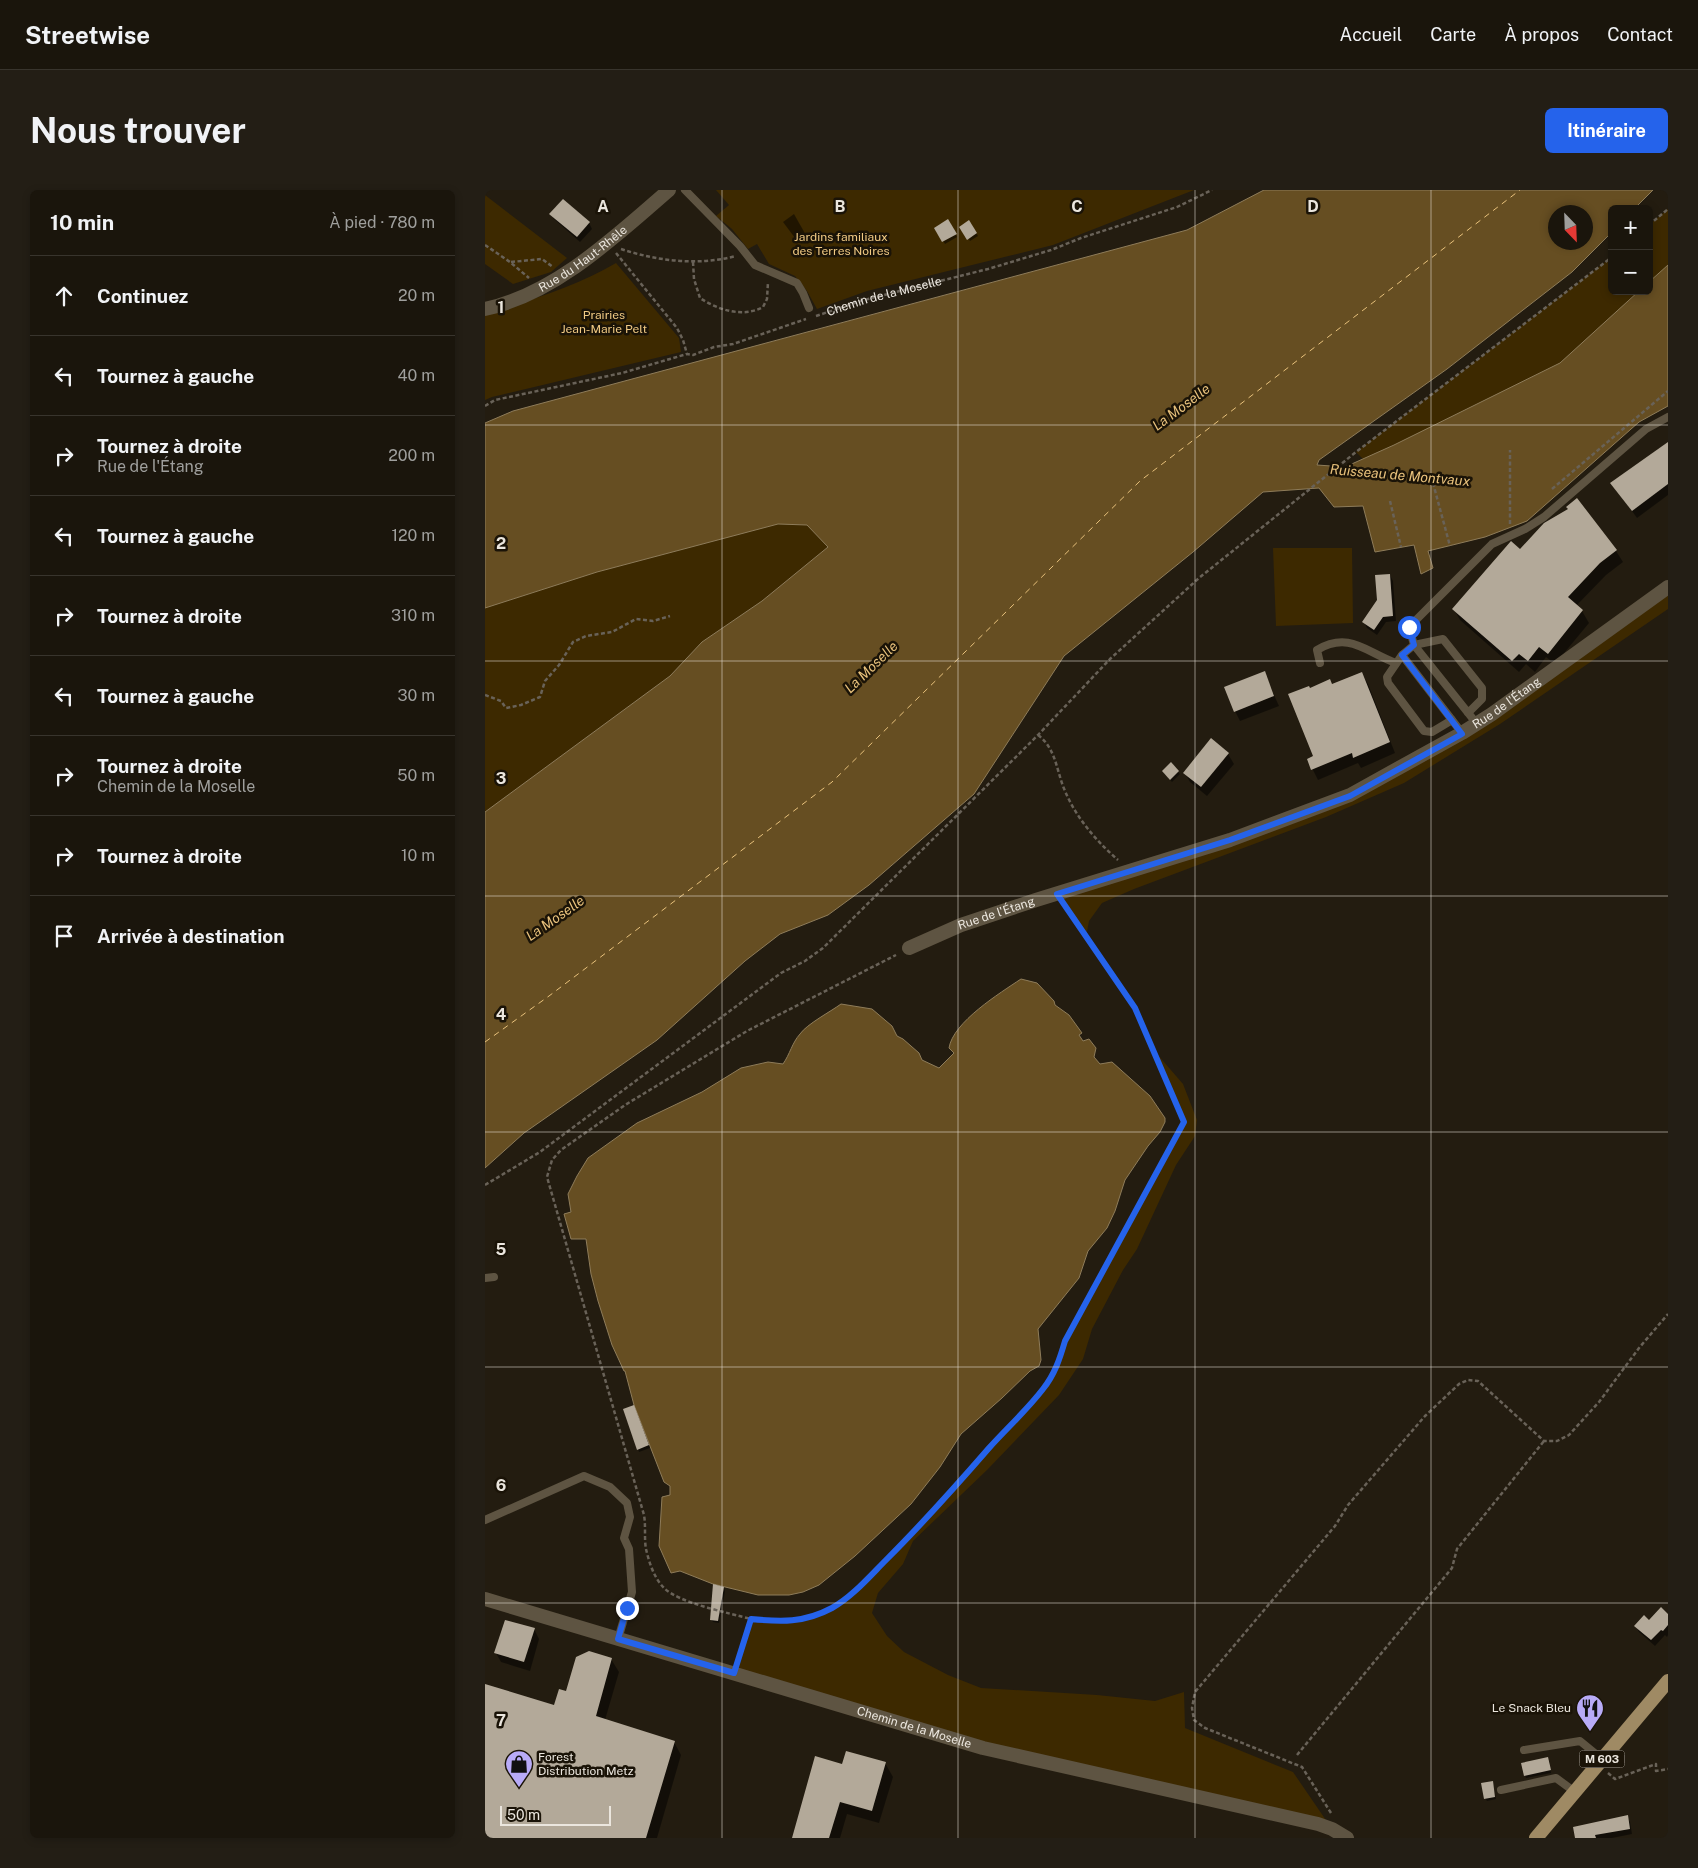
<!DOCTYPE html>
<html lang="fr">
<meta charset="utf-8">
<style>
body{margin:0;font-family:"Public Sans",sans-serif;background:#231e15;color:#f1f3f6}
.controls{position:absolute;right:15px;top:15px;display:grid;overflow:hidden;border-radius:8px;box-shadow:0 2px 8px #0003}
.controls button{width:45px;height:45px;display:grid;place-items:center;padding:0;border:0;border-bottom:1px solid #38342d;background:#1a150c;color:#f1f3f6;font:25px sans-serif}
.compass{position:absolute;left:1063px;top:15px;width:45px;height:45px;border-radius:50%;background:#1a150c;box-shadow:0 2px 8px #0003;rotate:157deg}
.scale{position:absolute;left:15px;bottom:12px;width:111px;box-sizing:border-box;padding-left:5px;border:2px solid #ebe6de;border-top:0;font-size:14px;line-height:18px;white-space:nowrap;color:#ebe6de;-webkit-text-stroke:4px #1a1307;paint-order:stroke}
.stop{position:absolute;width:15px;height:15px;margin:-11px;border:4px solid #2563eb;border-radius:50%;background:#fff}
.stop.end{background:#2563eb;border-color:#fff;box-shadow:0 1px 5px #0008}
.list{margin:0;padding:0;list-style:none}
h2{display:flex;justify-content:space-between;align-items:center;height:65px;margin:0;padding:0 20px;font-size:21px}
h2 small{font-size:16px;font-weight:400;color:#9f9f9d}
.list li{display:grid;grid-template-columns:32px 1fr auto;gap:15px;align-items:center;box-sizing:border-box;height:80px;padding:0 20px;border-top:1px solid #38342d}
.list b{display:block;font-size:19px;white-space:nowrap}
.list p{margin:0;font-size:16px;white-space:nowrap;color:#9f9f9d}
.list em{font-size:16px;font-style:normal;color:#9f9f9d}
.icon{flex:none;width:28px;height:28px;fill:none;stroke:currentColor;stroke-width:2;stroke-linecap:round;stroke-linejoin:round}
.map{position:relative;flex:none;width:1183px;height:1648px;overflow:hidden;border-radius:8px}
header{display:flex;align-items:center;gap:30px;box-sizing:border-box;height:70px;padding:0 25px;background:#1a150c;border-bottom:1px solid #38342d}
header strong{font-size:24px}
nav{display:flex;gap:28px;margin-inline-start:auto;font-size:18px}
.intro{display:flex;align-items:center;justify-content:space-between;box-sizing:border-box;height:120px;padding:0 30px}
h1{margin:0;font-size:35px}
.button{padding:12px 22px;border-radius:8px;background:#2563eb;color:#fff;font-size:18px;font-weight:700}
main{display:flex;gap:30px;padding:0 30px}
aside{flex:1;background:#1a150c;border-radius:8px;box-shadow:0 2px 8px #0003}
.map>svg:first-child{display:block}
.green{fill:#3d2900}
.water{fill:#664e22;stroke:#8e7c5a;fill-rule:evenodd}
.shadow{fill:#0007}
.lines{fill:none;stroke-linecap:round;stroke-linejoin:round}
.ferry{stroke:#e9c27c;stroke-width:1;stroke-dasharray:6 5;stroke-linecap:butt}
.building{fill:#b3a999}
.path{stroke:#696258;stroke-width:2.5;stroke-dasharray:4 2.5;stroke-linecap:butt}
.service{stroke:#5e5442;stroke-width:8}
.minor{stroke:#5e5442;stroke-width:14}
.primary{stroke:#9f8a64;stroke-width:14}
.route{stroke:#2563eb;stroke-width:6}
.grid{fill:none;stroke:#ebe6de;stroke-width:1;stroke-opacity:0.55}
.labels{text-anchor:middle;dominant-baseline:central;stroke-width:5;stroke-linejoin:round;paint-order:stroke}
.shield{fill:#1a1307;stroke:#aca79e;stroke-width:1}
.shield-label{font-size:11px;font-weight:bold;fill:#ebe6de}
.park-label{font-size:12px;fill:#f1ca84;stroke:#1a1307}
.street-label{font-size:12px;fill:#ebe6de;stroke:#1a1307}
.poi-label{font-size:12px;fill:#ebe6de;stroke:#1a1307;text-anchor:end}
.water-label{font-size:14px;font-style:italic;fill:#e9c27c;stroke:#1a1307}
.grid-label{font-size:16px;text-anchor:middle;font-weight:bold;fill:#ebe6de;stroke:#1a1307;stroke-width:5;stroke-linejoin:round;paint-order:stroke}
</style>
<header>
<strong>Streetwise</strong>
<nav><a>Accueil</a><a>Carte</a><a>À propos</a><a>Contact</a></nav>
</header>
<div class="intro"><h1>Nous trouver</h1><a class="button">Itinéraire</a></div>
<main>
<aside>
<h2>10 min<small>À pied · 780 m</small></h2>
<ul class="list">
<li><svg class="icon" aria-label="ahead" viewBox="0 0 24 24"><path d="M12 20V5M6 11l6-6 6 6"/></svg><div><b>Continuez</b></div><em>20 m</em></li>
<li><svg class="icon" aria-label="left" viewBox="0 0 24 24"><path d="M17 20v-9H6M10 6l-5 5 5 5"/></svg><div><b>Tournez à gauche</b></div><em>40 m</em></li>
<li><svg class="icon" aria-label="right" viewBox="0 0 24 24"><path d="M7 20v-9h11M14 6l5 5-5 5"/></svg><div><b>Tournez à droite</b><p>Rue de l'Étang</p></div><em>200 m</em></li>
<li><svg class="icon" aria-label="left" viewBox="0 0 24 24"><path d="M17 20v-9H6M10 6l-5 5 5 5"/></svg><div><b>Tournez à gauche</b></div><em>120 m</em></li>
<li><svg class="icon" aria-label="right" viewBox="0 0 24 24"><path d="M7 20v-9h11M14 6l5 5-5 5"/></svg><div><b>Tournez à droite</b></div><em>310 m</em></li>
<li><svg class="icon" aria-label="left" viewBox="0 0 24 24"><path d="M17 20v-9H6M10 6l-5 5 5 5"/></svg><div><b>Tournez à gauche</b></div><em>30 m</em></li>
<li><svg class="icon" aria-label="right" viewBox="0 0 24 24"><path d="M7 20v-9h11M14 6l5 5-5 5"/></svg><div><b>Tournez à droite</b><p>Chemin de la Moselle</p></div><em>50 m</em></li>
<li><svg class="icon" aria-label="right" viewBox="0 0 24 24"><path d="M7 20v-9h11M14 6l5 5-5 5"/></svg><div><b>Tournez à droite</b></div><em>10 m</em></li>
<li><svg class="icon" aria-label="arrive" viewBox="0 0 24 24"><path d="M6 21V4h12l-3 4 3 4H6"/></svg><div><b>Arrivée à destination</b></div></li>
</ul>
</aside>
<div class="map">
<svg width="1183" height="1648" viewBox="0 0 1183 1648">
<rect width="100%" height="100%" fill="#231c10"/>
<g class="green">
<path d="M231,0H709L568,55L382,101L332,119L322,101L310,86L284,74L272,54L263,59L247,39L231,26L244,15Z"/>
<path d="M0,5L82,68L66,82L28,94L0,74Z"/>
<path d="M1183,19V113L1126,176L881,272L871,262L1127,67V101H1164V35Z"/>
<path d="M131,73L194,148L196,162L7,207L0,210V125C44,110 91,97 131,73Z"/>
<path d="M293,334L322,335L343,357L277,411L217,452L185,486L0,622V418L112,382Z"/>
<path d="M788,358H867L868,433L791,436Z"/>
<path d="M1183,397V419L1015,534L919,593L841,627L649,699L617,713L604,731L601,747L572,704L865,605L977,543Z"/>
<path d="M666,857L698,894L712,930L710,946L691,975L652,1059L638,1080L607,1139L598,1169L574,1205L502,1280L428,1351L418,1374L393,1403L387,1423L402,1446L419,1462L463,1485L496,1498L612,1505L670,1511L699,1502L700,1538L808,1582L847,1639L498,1558L249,1483L266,1429C296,1432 319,1433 347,1418C367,1407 385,1386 401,1370C437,1334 471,1296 504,1258C522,1238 542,1220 558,1199C570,1184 575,1168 580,1151L699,933Z"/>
</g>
<g class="water">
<path d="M779,0H1168L1149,19H1127V42L1087,82L962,179L834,270L832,275L860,277L909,255L1075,173L1154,101H1164V92L1183,75V216L1154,232L1042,331L1000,347L943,361L948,378L936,384L929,355L890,362L878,316L849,317L834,298L778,302L708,362L579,466L489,604L384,695L343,725L295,744L260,771L172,850L39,943L0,978V622L185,486L217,452L277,411L343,357L322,335L293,334L112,382L0,418V233L28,221L702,40ZM1100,22V52H1070V22Z"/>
<path d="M536,789L552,793L569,811L570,815L584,825L597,843L594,845L598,851L604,849L611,858L609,867L615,874L627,872L665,906L680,928V932L675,942L663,956L640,990L630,1021L622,1038L603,1061L594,1088L553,1139L556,1170L554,1176L545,1181L517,1208L476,1244L455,1277L426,1314L370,1366L334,1395L318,1402L304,1405H273L228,1394L195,1381L186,1383L174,1356L177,1307L185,1305V1296L179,1292L149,1215L140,1181H139L127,1155L113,1111L106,1084L101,1049H86L79,1024L86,1022L83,1004L92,986L103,968L152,933L217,902L256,878L283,872L298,874C305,864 307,853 315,844C322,834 345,822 356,814L387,819L407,836L412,846L418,849L434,863L437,870L454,878L469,863L464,858C468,832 515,803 536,789Z"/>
</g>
<g class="shadow">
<path d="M66,24L104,33L107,39L95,52L69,29Z"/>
<path d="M309,24L322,47L313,52L298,32Z"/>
<path d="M463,31L472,47L460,54L450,38Z"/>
<path d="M484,32L493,46L485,51L476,37Z"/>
<path d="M1183,254V305L1152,328L1127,293Z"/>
<path d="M1092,310L1131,361L1138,372L1121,385L1091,416L1097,421L1104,433L1070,474L1061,467L1050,482L1041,474L1034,482L975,430L969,419L1084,320Z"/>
<path d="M905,385L908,391L911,431L901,432L892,445L882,438L879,432L893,411Z"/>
<path d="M779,483L794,516L755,531L750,521Z"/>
<path d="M877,484L883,494L910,563L876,578L873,573L833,590L823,570L829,567L825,499L847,495Z"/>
<path d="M727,550L743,564L749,574L722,606L705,592L700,583Z"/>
<path d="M678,582H693L695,584L687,592Z"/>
<path d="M150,1219L165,1258L154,1262L153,1259Z"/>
<path d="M239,1398L240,1401L234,1433L228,1432L226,1429Z"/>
<path d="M1176,1419L1183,1426V1445L1182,1447L1180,1445L1170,1456L1154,1442L1151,1436L1165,1432Z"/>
<path d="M49,1439L54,1449L45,1481L16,1472L11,1463Z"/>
<path d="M126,1469L134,1482L120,1530L189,1552L196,1565L172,1648H0V1495L70,1516L82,1502Z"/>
<path d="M1064,1571L1066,1583L1041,1588L1040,1585Z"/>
<path d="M400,1573L408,1587L394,1633L362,1624L355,1648H308L358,1576Z"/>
<path d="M1008,1595L1011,1609L1002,1611L1000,1608Z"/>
<path d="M1142,1627L1145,1632L1147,1644L1127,1648H1091Z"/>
</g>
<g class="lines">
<path class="ferry" d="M0,852L64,806L347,592L655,291L1035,0"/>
</g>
<g class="building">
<path d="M78,9L105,32L92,47L64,24Z"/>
<path d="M463,29L472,44L457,52L449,38Z"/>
<path d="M484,30L492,43L482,50L474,37Z"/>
<path d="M1183,252V294L1147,321L1125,293Z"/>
<path d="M1092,308L1132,360L1115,373L1083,407L1098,420L1063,464L1054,457L1043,471L1034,464L1027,471L967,419L1026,351L1035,359L1059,333L1083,319L1081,317Z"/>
<path d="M905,384L908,426L898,427L889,440L877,432L892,410L890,385Z"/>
<path d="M780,481L789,506L749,522L739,497Z"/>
<path d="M877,482L905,552L868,568L867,563L826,580L822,569L828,566L803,504L824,496L825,498L845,489L847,494Z"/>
<path d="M726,548L744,563L716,597L698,583Z"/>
<path d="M686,572L694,581L685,590L677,581Z"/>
<path d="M149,1215L164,1255L152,1260L138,1219Z"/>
<path d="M228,1394L239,1397L233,1431L225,1430Z"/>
<path d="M1176,1417L1183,1424V1435L1178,1441L1176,1440L1166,1450L1149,1436L1159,1425L1164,1430Z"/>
<path d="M20,1430L50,1438L39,1472L9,1463Z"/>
<path d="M104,1461L127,1468L111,1526L190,1551L161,1648H0V1494L69,1515L74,1499L81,1501L91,1467Z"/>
<path d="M361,1561L401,1572L387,1621L355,1612L344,1648H307L330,1566L357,1574Z"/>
<path d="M1063,1567L1066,1580L1039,1586L1036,1573Z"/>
<path d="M1008,1591L1010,1607L999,1609L996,1593Z"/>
<path d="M1143,1625L1145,1639L1110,1645L1111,1648H1090L1088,1637Z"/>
</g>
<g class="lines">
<g class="path">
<path d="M1164,35L1183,19"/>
<path d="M0,55L25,72L44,88"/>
<path d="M136,59C172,71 213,76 251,66"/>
<path d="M131,63L192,138L198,150L202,164L208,165L229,157L248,154L321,129"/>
<path d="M26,72L57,69L68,77"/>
<path d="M208,72L209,89L215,108C233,120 258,128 278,117L282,109L283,92"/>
<path id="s1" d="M331,126L379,110L503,79L566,60L596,48L692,17L727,0"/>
<path d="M0,216L10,210L137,183L202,164"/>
<path d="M948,293L965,356"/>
<path d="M1067,299L1183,201"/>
<path d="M905,311L916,357"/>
<path d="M1025,334V260"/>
<path d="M0,505L16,511L21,518L36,515L55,507L60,491L74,475L88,452L101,446L127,442L151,429L168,431L185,426"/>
<path d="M553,545C570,558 571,577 578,596C589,625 609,649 633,670"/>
<path d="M0,995L55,962L296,783L320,771L338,758L553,545L625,469L714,388L871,262L1127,67"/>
<path d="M266,1429C296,1432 319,1433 347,1418C367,1407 385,1386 401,1370C437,1334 471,1296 504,1258C522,1238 542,1220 558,1199C570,1184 575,1168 580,1151L699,933L649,818L580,716"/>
<path d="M253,1470L266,1429C244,1423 194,1413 179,1398C169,1388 164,1372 161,1359C159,1348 161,1336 159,1325L62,987L67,970L76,960L140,915L262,841L411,765"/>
<path d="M812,1565L967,1378L972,1359L1059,1251"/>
<path d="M1123,1583L1130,1589L1171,1574V1581L1183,1579"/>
<path d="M846,1623L817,1577L720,1538L709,1530L707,1518L710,1502L850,1336L863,1315L940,1226L974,1194L983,1190L993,1191L1059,1251H1072L1084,1245L1114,1212L1154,1158L1183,1124"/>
</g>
<g class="service">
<path d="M200,0L255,56L270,75L312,93L318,103L324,118"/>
<path d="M917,465L902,487L903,493L939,541L947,542L967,530"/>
<path d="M835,473L832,460C864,441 881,462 911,473"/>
<path d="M983,523L997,509V498L958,449L929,455L992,534"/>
<path d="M977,543L917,465L929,455L924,437L1007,354L1040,339L1059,327L1161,239L1183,227"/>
<path d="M0,1088L9,1087"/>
<path d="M0,1330L99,1286L125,1297L142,1313L145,1327L139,1348L144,1359L147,1402L133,1449"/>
<path d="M1039,1560L1095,1551L1117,1569"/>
<path d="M1016,1600L1071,1588L1090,1602"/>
</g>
<g class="minor">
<path id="s2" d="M0,119C70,104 131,46 184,0"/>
<path id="s3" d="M424,758L476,735L551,710L745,650L865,605L977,543L1007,524L1183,397"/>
<path id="s4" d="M0,1409L498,1558L833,1634L847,1639L862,1648"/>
</g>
<path class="primary" d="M1051,1648L1183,1491"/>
</g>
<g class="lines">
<path class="route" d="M142,1418L133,1449L249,1483L266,1429C296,1432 319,1433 347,1418C367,1407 385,1386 401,1370C437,1334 471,1296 504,1258C522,1238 542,1220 558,1199C570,1184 575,1168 580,1151L699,932L650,818L572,704L745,650L865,606L977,544L917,465L929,455L924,437"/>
</g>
<path class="grid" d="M237,0V1648M473,0V1648M710,0V1648M946,0V1648M0,235H1183M0,471H1183M0,706H1183M0,942H1183M0,1177H1183M0,1413H1183"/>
<defs>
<g id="restaurant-pin" transform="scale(1.4375)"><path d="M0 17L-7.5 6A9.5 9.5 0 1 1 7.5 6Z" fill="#b8abf7" stroke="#1a1307"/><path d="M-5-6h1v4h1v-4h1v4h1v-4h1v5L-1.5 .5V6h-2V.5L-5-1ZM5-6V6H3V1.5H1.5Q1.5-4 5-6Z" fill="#111"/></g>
<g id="shop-pin" transform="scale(1.4375)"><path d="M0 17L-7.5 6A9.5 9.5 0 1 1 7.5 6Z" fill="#b8abf7" stroke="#1a1307"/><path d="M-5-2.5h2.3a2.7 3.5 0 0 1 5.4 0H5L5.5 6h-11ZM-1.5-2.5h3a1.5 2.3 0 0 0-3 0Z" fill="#111"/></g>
</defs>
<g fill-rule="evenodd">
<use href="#restaurant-pin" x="1105" y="1518"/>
<use href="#shop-pin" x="34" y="1574"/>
</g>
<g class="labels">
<rect class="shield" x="1094.5" y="1560.5" width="45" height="17" rx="4"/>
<g class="shield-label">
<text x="1117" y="1569">M 603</text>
</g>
<g class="park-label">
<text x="356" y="47">Jardins familiaux<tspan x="356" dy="14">des Terres Noires</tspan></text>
<text x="119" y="125">Prairies<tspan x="119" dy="14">Jean-Marie Pelt</tspan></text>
</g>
<g class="street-label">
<text stroke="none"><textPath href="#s2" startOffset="111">Rue du Haut-Rhêle</textPath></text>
<text stroke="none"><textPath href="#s1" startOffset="71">Chemin de la Moselle</textPath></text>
<text stroke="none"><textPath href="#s3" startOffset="649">Rue de l'Étang</textPath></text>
<text stroke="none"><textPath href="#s3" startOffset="94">Rue de l'Étang</textPath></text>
<text stroke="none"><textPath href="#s4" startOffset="448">Chemin de la Moselle</textPath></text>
</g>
<g class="poi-label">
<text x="1086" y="1518">Le Snack Bleu</text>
<text x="53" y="1567" text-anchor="start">Forest<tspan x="53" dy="14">Distribution Metz</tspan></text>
</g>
<g class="water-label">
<text transform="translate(696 217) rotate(-37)">La Moselle</text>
<text transform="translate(915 285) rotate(5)">Ruisseau de Montvaux</text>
<text transform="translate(386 477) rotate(-44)">La Moselle</text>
<text transform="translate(70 728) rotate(-35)">La Moselle</text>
</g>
</g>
<g class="grid-label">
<text x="118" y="22">A</text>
<text x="355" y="22">B</text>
<text x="592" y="22">C</text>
<text x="828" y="22">D</text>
<text x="16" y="123">1</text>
<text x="16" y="359">2</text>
<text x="16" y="594">3</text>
<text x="16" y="830">4</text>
<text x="16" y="1065">5</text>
<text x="16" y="1301">6</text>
<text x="16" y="1536">7</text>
</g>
</svg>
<div class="controls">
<button>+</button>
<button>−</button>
</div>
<svg class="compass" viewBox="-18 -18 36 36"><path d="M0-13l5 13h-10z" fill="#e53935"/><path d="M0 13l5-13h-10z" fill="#9f9f9d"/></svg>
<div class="scale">50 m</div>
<div class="stop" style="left:924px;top:437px"></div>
<div class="stop end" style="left:142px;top:1418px"></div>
</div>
</main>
